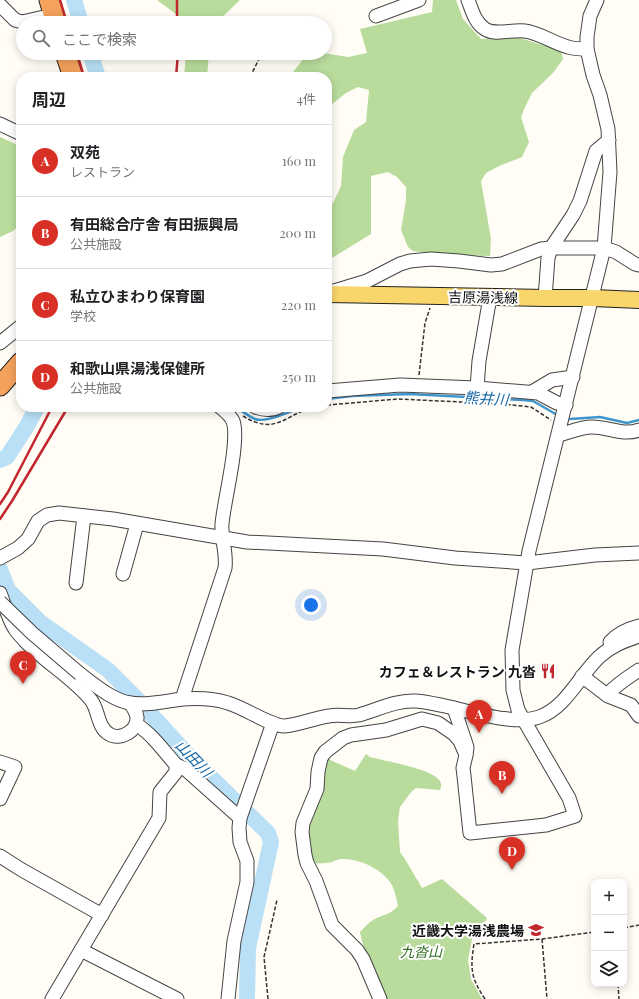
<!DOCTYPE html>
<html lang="ja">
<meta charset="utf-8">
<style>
body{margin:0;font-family:"Playfair Display","Noto Sans JP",serif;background:#f2f2f2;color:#202124}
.controls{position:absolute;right:12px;bottom:12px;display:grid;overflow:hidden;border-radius:8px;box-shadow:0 2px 10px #0003}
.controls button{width:36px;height:36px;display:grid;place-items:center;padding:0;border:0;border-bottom:1px solid #e0e0e0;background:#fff;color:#202124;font:20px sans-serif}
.you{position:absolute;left:311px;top:605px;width:14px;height:14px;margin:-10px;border:3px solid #fff;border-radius:50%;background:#1a73e8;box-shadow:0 0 0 6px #1a73e833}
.badge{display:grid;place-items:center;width:26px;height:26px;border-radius:50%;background:#d93025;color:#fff;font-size:13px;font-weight:700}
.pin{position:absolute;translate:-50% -33px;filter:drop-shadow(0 1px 2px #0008)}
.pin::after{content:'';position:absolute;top:21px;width:14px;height:12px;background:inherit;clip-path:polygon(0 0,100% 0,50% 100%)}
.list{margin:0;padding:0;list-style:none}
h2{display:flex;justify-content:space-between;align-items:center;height:52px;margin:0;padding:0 16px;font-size:17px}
h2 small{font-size:13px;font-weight:400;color:#757577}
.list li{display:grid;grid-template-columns:26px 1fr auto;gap:12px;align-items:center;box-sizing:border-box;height:72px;padding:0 16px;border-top:1px solid #e0e0e0}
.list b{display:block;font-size:15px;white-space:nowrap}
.list p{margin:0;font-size:13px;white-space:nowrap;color:#757577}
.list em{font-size:13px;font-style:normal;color:#757577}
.icon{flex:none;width:22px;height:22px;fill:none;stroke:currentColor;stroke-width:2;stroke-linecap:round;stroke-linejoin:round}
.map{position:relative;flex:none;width:639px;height:999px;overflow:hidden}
.search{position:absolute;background:#fff;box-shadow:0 2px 10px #0003;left:16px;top:16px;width:316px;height:44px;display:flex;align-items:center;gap:10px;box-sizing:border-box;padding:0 14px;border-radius:22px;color:#757577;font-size:15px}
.panel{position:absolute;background:#fff;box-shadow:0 2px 10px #0003;left:16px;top:72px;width:316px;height:340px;border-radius:16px}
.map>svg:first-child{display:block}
.forest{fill:#b9dc9c}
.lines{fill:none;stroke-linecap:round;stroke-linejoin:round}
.stream{stroke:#3f96cf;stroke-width:2.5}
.river{stroke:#b9e0f7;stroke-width:16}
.minor-casing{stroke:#444;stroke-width:15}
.major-casing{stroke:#222;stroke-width:18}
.highway-casing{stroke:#222;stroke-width:21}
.path{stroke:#333;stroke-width:1.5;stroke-dasharray:4 2;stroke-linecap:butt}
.minor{stroke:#fff;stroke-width:13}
.major{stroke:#f9d66b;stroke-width:16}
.highway{stroke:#f5a25d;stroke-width:19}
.rail{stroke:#c4262e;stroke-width:2.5}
.minor-bridge-casing{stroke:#444;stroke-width:15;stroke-linecap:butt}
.minor-bridge{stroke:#fff;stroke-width:13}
.labels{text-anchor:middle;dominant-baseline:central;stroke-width:4;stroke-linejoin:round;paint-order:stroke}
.street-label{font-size:14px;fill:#111;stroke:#fff}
.poi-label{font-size:14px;font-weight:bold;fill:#111;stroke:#fff;text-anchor:end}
.park-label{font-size:14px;font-style:italic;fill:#2f6b1f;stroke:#fff}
.water-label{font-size:15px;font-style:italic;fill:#1768a6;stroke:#fff}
</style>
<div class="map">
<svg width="639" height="999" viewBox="0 0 639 999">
<rect width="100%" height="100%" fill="#fffdf5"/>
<g class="forest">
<path d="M157,0H240L216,23H188Z"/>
<path d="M433,0H456L463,19L481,39L520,38L561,51L563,59L553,73L532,93L525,107L521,117L529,142L522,157L499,166L486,173L481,181L491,239L490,256L439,255L413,251L408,247L401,230L406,200V187L397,177L388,172L371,176V234L332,258H327V216L341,186L343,157L354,130L366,122L369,90L358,87L346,93L327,108V77H289L308,53H323L348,57L367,53L360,29L432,12Z"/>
<path d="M186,53H209L207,77H184Z"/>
<path d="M0,137L20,146L21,224L13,231L0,237Z"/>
<path d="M366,754L370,757C385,761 433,769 440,781C442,785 441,787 440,790L416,788L412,791L400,807L398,821L400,852L405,859L422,888L442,879L487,918L482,928L475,931L473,934L468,960L471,979L482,999H384C377,976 364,955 360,932C364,928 368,923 373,920C383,914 389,916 398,906C396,898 395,889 390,882C380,868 358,858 341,859C338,859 335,861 332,862C325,864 318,863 311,863L306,834L323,763L328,759L355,771Z"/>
</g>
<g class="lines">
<g class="stream">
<path d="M327,399L352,396L409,394L523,400L533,401L559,416"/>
<path d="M236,407C242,411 248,416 255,419C265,423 291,412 300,407"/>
<path d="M565,418L570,419L600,417L627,423L639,420"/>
</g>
<g class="river">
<path d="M74,0L81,23"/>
<path d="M90,53L98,77"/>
<path d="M0,460L7,457L27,426L37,407"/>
<path d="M0,569L8,590L40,622L108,670L138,700L188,755L268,833L271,842L248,948L247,999"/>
</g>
<g class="minor-casing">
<g id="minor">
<path d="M468,0C472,10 475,23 485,29C495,36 513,29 525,31C540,33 553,43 568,47C574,49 581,49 587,49"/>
<path d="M0,5L15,20L22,22L53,15"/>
<path d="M376,16L419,0"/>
<path d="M0,124L21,134"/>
<path d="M334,291L367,281L400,264L410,261L431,259L459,261L491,265L502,264L541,249L551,248H604L616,252L635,264L639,265"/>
<path d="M545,298L548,258L551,248L573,215L580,201L596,151L609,140"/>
<path d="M0,343L21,326"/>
<path d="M477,388L479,361L490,297"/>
<path d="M327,391L400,385L477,388L538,393L557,403L566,405"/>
<path d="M532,392L552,380L573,377"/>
<path d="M255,407C263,410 271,411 279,407"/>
<path d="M559,435C570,432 581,427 592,427C609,427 623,436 639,430"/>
<path d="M0,558L18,548L28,539L38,521L47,515L59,513L113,519L247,542L383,549L455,558L527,563L595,555L639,553"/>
<path d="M123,574L137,524"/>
<path d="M76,583L84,516"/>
<path d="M0,593C4,603 9,621 15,629C17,633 22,637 25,641C45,662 73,678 91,700C99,710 97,727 109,734C120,741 138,731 137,717C136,712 133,707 130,703"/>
<path d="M610,642C618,633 627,629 639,626"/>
<path d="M80,674C95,685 112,700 130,703C147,706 166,701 182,699C197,698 213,698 228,703C243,707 271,726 284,726C299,725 314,718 329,716C339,714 349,717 359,715C377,710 396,700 415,701C450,703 508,728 539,717C566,708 579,676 599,657C611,646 624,641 639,636"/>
<path d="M582,676L608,696L631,705L639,716"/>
<path d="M607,695C617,684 627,678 639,670"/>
<path d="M182,699L225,568C227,552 221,540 222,524C224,500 240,441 233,421C230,415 225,411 220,407"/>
<path d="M466,755L463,768L464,776L470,833L546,825L575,816L569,798L518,710L513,690L512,650L529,551L604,248L610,172L608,129L600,95L593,75L587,49V37L590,16L597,0"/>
<path d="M0,762L15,767L0,799"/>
<path d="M176,765L184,768L240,818"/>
<path d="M0,856L22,870L102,915"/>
<path d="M81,950L177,999"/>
<path d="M52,999L159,818L160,792L176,772V765C164,751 152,734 136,724"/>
<path d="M228,999L234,941L247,882V861L240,842L239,828L240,818L273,723"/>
<path d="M380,999L363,959L357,950L332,925L316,881L307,863L305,855L302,832L303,823L317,789L318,772L321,758L325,752L343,738L351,735L386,730L422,719L438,723L454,734L460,741L466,755L467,747L454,708"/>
</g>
</g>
<g class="major-casing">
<path id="major" d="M327,294L545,298H593L639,300"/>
</g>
<g class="highway-casing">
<g id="highway">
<path d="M49,0L56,23"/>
<path d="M65,53L73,77"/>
<path d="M0,386L21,362"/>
</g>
</g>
<g class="path">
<path d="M250,77L262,53"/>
<path d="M419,375L425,323L430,308"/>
<path d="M327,405L398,399L503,404L531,407L551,420"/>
<path d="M243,416C276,436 284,415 314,407"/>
<path d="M624,928L639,925"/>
<path d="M542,939L547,999"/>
<path d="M618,984L619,999"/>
<path d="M268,999L264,957L277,900"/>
<path d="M485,999C471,978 470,969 474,944L542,939L594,932"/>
</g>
<use href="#minor" class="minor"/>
<use href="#major" class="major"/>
<use href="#highway" class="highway"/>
<g class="rail">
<path d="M60,0L67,23"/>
<path d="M177,0V23"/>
<path d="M77,53L84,77"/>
<path d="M176,77L178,53"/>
<path d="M0,504L8,492L52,407"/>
<path d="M0,519L12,501L68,407"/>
</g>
<g class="minor-bridge-casing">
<path id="minor-bridge" d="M0,602L32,633L80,674"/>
</g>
<use href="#minor-bridge" class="minor-bridge"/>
</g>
<defs>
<g id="restaurant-bare" transform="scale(1.2)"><path d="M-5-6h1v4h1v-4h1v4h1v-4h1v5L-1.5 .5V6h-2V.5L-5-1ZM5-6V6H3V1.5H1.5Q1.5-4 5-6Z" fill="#c4262e" stroke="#fff" stroke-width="2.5" paint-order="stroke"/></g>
<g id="university-bare" transform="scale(1.2)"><path d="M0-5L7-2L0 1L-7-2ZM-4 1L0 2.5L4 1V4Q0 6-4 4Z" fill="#c4262e" stroke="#fff" stroke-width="2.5" paint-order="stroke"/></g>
</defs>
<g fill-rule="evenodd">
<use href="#restaurant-bare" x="548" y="671"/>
<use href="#university-bare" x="536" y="930"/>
</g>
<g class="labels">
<g class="street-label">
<text transform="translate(483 297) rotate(1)">吉原湯浅線</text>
</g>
<g class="poi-label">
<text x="536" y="671">カフェ＆レストラン 九沓</text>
<text x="524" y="930">近畿大学湯浅農場</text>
</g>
<g class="park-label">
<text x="421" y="951">九沓山</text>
</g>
<g class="water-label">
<text transform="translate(486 398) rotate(3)">熊井川</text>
<text transform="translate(194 758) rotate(46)">山田川</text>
</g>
</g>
</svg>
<div class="controls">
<button>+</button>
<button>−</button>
<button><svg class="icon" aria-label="layers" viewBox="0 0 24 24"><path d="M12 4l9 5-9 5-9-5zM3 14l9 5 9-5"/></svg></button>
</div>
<div class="you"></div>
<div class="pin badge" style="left:479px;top:733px">A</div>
<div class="pin badge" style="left:502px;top:794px">B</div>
<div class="pin badge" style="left:23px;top:684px">C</div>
<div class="pin badge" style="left:512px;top:870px">D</div>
<div class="search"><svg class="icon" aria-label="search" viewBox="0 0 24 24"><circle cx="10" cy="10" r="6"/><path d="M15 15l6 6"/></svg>ここで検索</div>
<section class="panel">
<h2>周辺<small>4件</small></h2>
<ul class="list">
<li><span class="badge">A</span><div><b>双苑</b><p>レストラン</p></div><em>160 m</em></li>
<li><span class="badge">B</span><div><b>有田総合庁舎 有田振興局</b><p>公共施設</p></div><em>200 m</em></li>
<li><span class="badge">C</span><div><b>私立ひまわり保育園</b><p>学校</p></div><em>220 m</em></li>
<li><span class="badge">D</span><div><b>和歌山県湯浅保健所</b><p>公共施設</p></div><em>250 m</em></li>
</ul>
</section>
</div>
